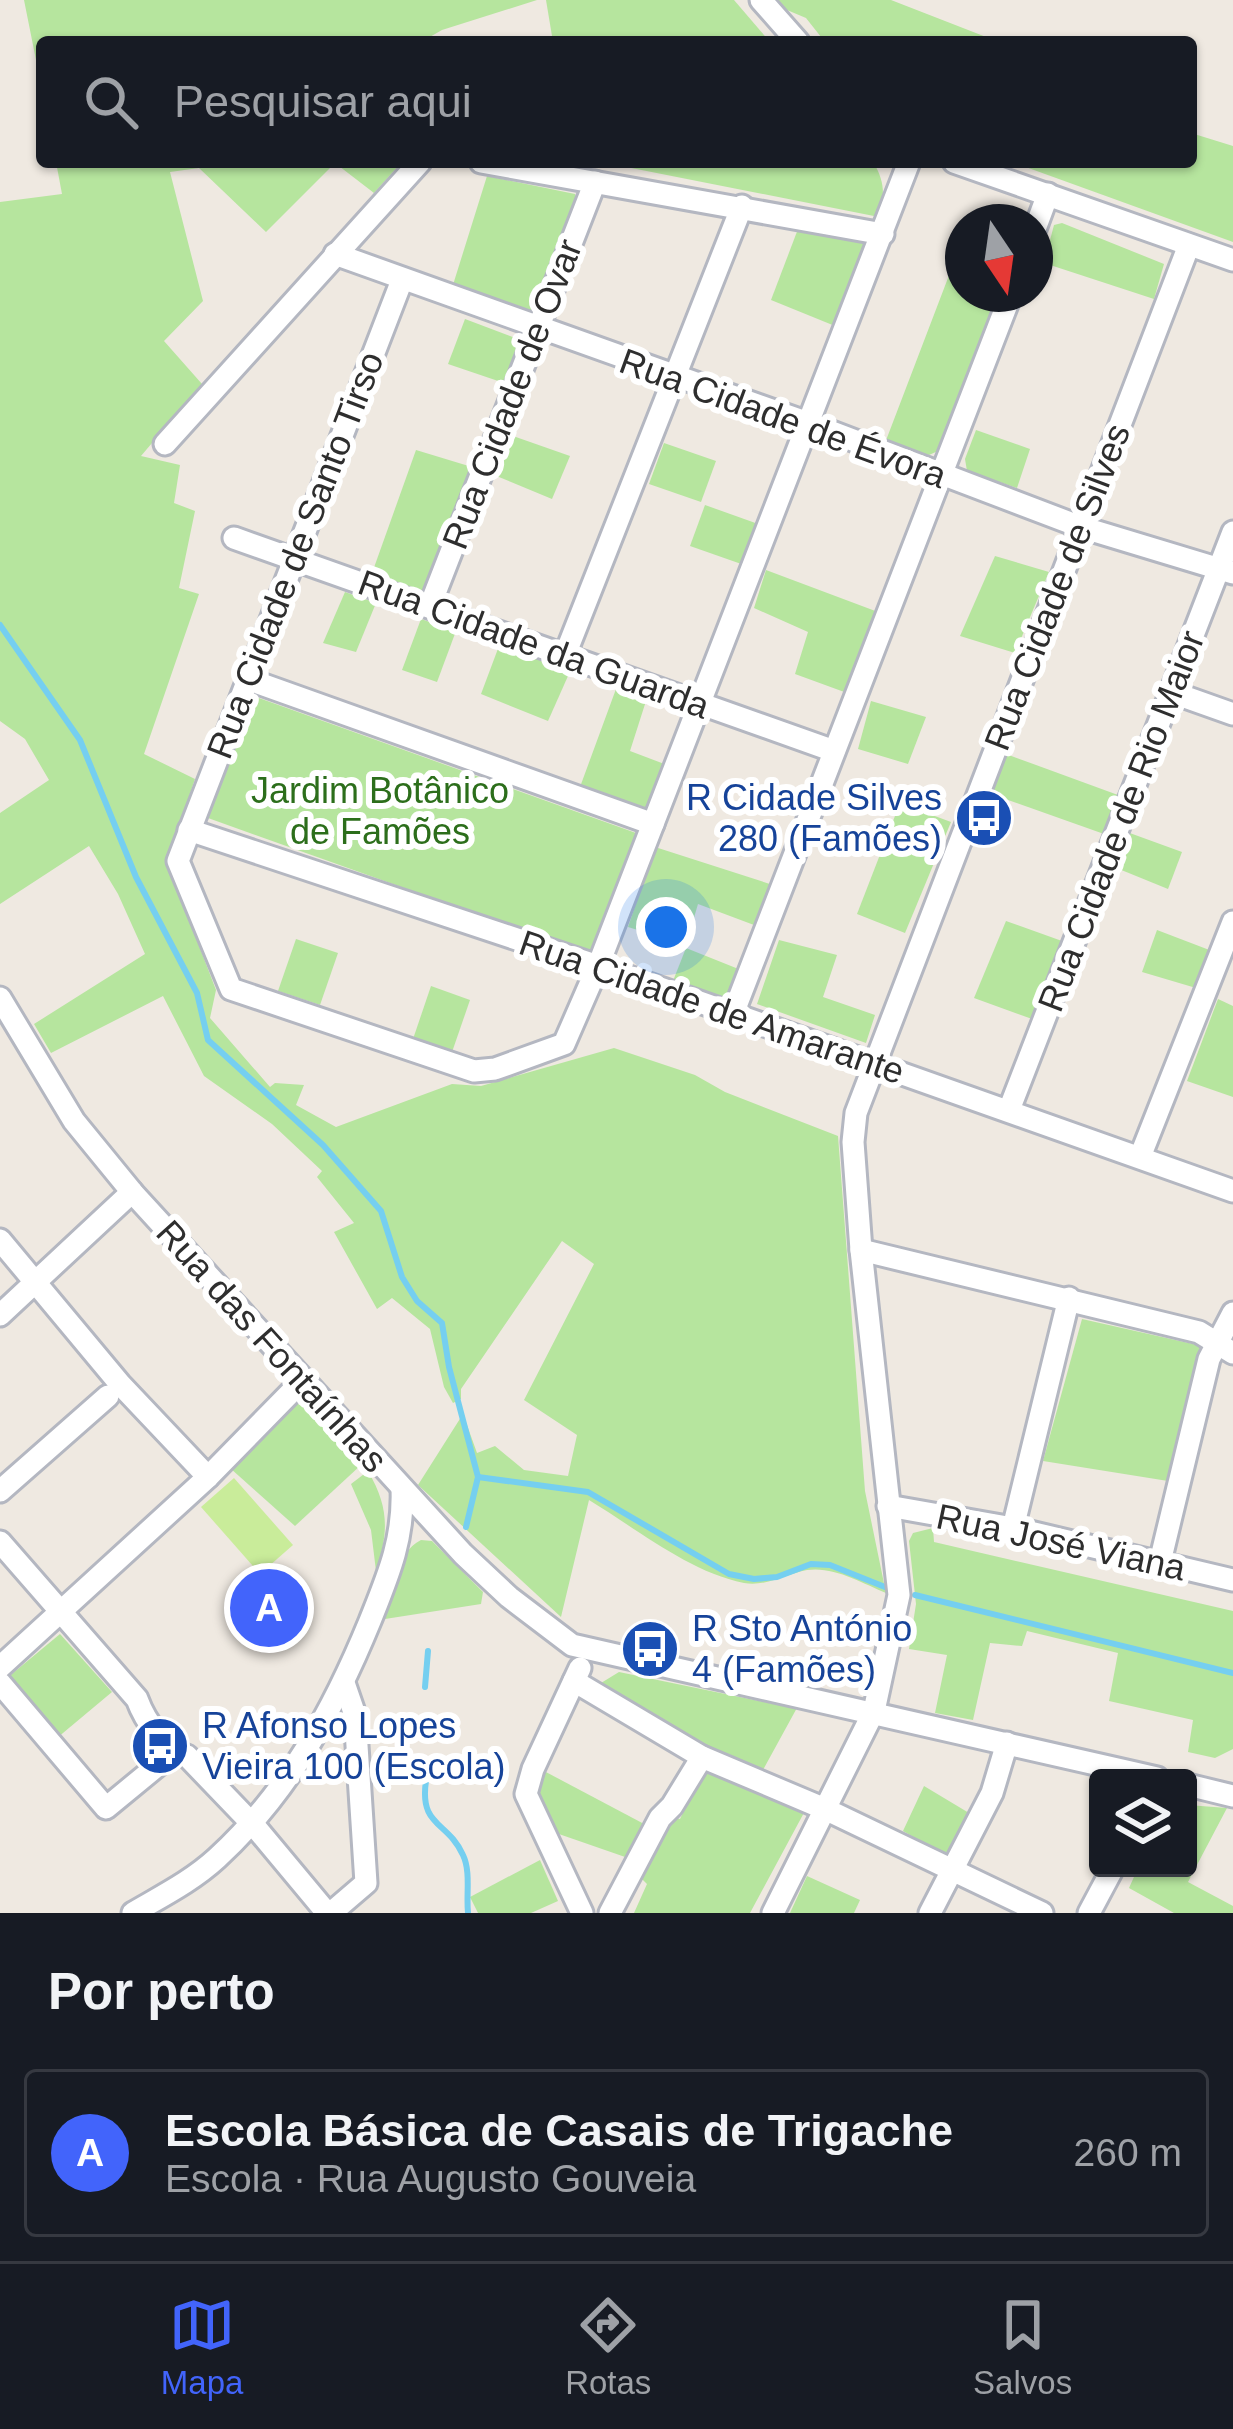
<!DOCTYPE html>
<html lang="pt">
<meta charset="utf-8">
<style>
body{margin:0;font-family:Helvetica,sans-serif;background:#20242c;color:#f1f3f6}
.controls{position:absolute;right:36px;bottom:36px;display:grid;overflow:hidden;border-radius:12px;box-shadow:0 3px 9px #0004}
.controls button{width:108px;height:108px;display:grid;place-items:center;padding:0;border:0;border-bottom:3px solid #363941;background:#171b24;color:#f1f3f6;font:60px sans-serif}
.compass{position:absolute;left:945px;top:204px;width:108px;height:108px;border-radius:50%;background:#171b24;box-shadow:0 3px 9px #0004;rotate:167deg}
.you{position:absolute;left:666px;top:927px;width:42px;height:42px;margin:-30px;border:9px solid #fff;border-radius:50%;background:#1a73e8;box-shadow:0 0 0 18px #1a73e833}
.badge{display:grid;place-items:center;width:78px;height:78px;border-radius:50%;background:#4264fb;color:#fff;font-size:39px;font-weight:700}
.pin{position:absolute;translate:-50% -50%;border:6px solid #fff;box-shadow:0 3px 12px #0006}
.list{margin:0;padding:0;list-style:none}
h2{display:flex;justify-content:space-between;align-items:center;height:156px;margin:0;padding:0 48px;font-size:51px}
h2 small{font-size:39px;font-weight:400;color:#9ea1a6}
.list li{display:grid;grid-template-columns:78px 1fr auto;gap:36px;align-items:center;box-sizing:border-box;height:168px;margin:0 24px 24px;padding:0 24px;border:3px solid #363941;border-radius:12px}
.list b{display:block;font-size:45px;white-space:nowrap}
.list p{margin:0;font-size:39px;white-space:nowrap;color:#9ea1a6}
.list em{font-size:39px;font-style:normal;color:#9ea1a6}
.icon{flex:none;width:66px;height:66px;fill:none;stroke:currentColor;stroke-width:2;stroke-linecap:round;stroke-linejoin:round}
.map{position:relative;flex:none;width:1233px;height:1913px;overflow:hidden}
.search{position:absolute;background:#171b24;box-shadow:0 3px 9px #0004;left:36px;right:36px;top:36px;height:132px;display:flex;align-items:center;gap:30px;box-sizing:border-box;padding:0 42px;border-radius:12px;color:#9ea1a6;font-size:45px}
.sheet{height:348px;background:#171b24}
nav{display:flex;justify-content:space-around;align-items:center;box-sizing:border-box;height:168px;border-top:3px solid #363941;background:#171b24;font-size:33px;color:#9ea1a6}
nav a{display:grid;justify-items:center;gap:6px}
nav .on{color:#4264fb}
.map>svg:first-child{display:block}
.green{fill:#b6e59e}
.pitch{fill:#c9ec9a}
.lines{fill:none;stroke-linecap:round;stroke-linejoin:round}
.stream{stroke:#75cff0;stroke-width:6}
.minor-casing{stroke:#b4b7c1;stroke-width:27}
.minor{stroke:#fff;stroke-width:21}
.labels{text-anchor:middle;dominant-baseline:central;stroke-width:12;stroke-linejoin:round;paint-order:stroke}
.street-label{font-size:36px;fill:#2e2e2e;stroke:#fff}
.park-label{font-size:36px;fill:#2c6e1b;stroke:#fff}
.transit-label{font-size:36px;fill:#164399;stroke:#fff;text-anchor:start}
</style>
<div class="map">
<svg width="1233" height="1913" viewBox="0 0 1233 1913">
<rect width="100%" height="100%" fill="#efe9e1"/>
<g class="green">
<path d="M24,0H537L442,30L421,42H42V90Z"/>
<path d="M546,0H734L770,42H553Z"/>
<path d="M778,0H891L999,42H825L806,18L787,10Z"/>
<path d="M1191,133L1233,146V242L1012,162H1191Z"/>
<path d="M56,162H402L374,193L335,163L266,232L199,168L170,172L203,301L164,341L202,384L141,456L180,465L174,503L195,511L179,588L199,594L144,754L195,779L167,862L216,990L210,1018L270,1087L275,1083L304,1085L296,1105L336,1127L452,1084L481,1086L614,1048L695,1075L725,1092L838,1136L865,1491L886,1593C862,1583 834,1566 807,1570C786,1574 766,1587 744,1583C689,1572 637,1529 589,1500L561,1617L418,1485L463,1414L477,1453L495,1446L524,1470L568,1476L577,1435L524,1400L594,1264L562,1241L461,1389V1399L453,1403L444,1387L430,1329L392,1298L377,1309L334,1232L354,1223L317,1177L322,1171L272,1124L204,1076L163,996L51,1053L34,1024L145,954L118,894L89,846L0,904V813L49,780L25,739L0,721V202L62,194Z"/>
<path d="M601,162H873C885,181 885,196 879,217Z"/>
<path d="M487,176L575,194L578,203L537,310L525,313L452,288Z"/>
<path d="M1062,223L1164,264L1154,299L1044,263L1054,225Z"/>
<path d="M798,229L865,244L868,251L835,326L771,300Z"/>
<path d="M956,257L963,259V294H1001L938,451L929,455L885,443Z"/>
<path d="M465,319L518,339L520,345L504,383L448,364Z"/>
<path d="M976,430L1030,449L1017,488L967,471L965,459Z"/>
<path d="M513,436L570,456L552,499L494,475Z"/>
<path d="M664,443L716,461L701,502L649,484Z"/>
<path d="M416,450L472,467L426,588L420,591L371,576Z"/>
<path d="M705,505L761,525L747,566L690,546Z"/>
<path d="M995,556L1049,572L1015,653L960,636Z"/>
<path d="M766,570L878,612L847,693L795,674L808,632L754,608Z"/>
<path d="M345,592L376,603L356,652L323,643Z"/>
<path d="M421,619L456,631L437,682L402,670Z"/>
<path d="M499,646L572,667L548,721L481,694Z"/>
<path d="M616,689L646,701L630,751L667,765L649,810L580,787Z"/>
<path d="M253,696L636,833L592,955L208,818Z"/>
<path d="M871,701L926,717L908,764L858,749Z"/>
<path d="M1006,754L1118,795L1104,834L991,794Z"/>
<path d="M900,803L951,822L905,933L857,914Z"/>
<path d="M1127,832L1182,852L1168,889L1114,867Z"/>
<path d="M655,847L773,885L754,925L698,904L686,945L628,927Z"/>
<path d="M1006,921L1062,941L1032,1019L974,998Z"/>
<path d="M1157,930L1212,951L1196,988L1142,972Z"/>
<path d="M296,939L338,953L320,1005L278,991Z"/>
<path d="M779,940L837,955L823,997L875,1015L866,1043L757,1004Z"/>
<path d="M686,948L741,970L726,1007L671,986Z"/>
<path d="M431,986L470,1000L451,1055L412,1042Z"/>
<path d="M1218,999L1233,1006V1097L1187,1081Z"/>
<path d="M1082,1319L1202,1346L1168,1481L1043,1461Z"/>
<path d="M297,1404L306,1405L361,1465L295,1526L230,1468Z"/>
<path d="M368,1471C389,1507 389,1532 376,1571L371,1530L351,1484Z"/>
<path d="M933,1528L934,1542L1233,1611V1749L1215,1758L1188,1752L1193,1720L1109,1701L1118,1653L1027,1631L1022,1646L990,1643L973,1720L935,1713L947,1655L909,1649L916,1604L909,1541L913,1533Z"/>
<path d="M421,1540L432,1541L483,1592L481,1604L385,1619C392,1594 395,1553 421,1540Z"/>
<path d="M60,1634L112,1692L57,1738L7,1678Z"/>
<path d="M619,1672L793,1708L798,1706L757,1781L594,1694L601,1683Z"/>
<path d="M706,1764L806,1809L750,1913H634L647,1884L637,1874L669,1816L680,1819Z"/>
<path d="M544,1771L646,1825L628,1858L556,1833L536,1784Z"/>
<path d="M924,1786L969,1813L948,1857L903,1831Z"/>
<path d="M1188,1805L1227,1808L1188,1882L1233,1906V1913H1174L1129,1888L1138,1868H1188Z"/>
<path d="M540,1860L558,1901L531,1913H478L470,1897Z"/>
<path d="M807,1876L860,1900L854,1913H790Z"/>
</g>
<path class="pitch" d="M234,1478L293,1545L260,1574L201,1507Z"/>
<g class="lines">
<g class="stream">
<path d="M0,625L80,740L136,877L197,993L208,1040L323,1145L381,1211L402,1277L417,1301L442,1323L449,1367L478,1477L466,1527"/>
<path d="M478,1477L588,1492L729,1574L754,1579L777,1577L811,1564L830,1565L885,1587"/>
<path d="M915,1595L1233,1673"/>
<path d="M425,1687L428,1651"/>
<path d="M426,1781C419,1827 448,1821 463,1855C471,1872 466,1894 468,1913"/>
</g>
<g class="minor-casing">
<g id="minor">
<path d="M761,0L798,42"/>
<path d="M481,162L883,234"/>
<path d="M954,162L1233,260"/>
<path d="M1035,229L1048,194"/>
<path d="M335,254L808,423L1081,527L1233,573"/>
<path d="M402,280L178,861L231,989L474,1071L495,1069L564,1044L598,966L909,162"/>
<path d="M165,444L420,162"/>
<path d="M234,538L834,751"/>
<path d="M430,606L595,182"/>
<path d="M565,655L742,206"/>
<path d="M247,679L653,824"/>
<path d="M1171,692L1233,714"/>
<path d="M189,830L598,966L1233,1191"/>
<path d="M0,998L74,1121L132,1192L463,1554L509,1597L572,1645L1157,1778"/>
<path d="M733,1014L1011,294"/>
<path d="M1009,1110L1233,532"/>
<path d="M1140,1157L1233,922"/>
<path d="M0,1240L120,1384L208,1477"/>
<path d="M861,1250L1199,1332L1233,1353"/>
<path d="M0,1315L132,1192"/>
<path d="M0,1491L108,1396"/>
<path d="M888,1506L1013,1528L1233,1580"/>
<path d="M1013,1528L1069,1298"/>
<path d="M0,1542L137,1699C145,1721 165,1750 187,1756L257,1829L327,1913"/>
<path d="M1160,1562L1209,1359L1233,1313"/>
<path d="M0,1667L208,1477L302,1381"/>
<path d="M580,1668L533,1769L526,1794L582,1913"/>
<path d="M574,1681L702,1757L825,1809L1042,1913"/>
<path d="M0,1683L106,1808L174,1752"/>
<path d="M1188,1785L1233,1796"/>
<path d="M133,1913C162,1896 192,1881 217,1858C288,1793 334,1709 370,1621C388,1576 404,1539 402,1489"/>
<path d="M331,1913L366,1883L355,1715L344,1683"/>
<path d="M610,1913L660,1818L672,1806L702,1757"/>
<path d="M773,1913L874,1711L899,1595L861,1250L853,1142L856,1113L1189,245"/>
<path d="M930,1913L992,1793L1007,1743"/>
<path d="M1089,1913L1113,1868"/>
</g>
</g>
<use href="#minor" class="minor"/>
</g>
<defs>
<g id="bus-disc" transform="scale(3)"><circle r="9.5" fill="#1a4fb4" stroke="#fff"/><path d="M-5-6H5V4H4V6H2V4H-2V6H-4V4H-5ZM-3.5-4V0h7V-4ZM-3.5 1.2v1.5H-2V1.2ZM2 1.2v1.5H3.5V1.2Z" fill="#fff"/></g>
</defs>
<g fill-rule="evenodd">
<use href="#bus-disc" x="984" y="818"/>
<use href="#bus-disc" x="650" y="1649"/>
<use href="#bus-disc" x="160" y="1746"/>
</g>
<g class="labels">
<g class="street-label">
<text transform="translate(512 394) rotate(-69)">Rua Cidade de Ovar</text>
<text transform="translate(783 418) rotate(20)">Rua Cidade de Évora</text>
<text transform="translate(295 555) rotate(-69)">Rua Cidade de Santo Tirso</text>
<text transform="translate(1057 587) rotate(-69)">Rua Cidade de Silves</text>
<text transform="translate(534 644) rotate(20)">Rua Cidade da Guarda</text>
<text transform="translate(1121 821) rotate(-69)">Rua Cidade de Rio Maior</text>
<text transform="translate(712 1007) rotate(19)">Rua Cidade de Amarante</text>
<text transform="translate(272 1346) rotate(48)">Rua das Fontaínhas</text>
<text transform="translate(1061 1542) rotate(12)">Rua José Viana</text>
</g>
<g class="park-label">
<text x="380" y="790">Jardim Botânico<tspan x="380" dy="41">de Famões</tspan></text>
</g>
<g class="transit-label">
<text x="942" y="797" text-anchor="end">R Cidade Silves<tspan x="942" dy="41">280 (Famões)</tspan></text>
<text x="692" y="1628">R Sto António<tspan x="692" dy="41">4 (Famões)</tspan></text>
<text x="202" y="1725">R Afonso Lopes<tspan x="202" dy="41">Vieira 100 (Escola)</tspan></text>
</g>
</g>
</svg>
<div class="controls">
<button><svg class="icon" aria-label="layers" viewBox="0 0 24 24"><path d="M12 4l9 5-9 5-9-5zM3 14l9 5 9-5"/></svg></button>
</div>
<svg class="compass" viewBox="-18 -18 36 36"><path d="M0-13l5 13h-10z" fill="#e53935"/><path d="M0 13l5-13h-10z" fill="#9ea1a6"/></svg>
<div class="you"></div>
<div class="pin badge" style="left:269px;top:1608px">A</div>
<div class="search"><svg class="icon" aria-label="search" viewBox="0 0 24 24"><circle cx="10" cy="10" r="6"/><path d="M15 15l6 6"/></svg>Pesquisar aqui</div>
</div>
<section class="sheet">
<h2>Por perto<small></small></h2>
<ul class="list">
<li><span class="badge">A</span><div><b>Escola Básica de Casais de Trigache</b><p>Escola · Rua Augusto Gouveia</p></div><em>260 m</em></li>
</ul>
</section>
<nav>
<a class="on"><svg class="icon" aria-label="map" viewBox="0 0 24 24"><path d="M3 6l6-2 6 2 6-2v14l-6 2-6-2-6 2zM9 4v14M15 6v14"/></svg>Mapa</a>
<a><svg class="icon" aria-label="directions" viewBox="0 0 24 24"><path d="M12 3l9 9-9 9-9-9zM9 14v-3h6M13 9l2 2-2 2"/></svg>Rotas</a>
<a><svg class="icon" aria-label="saved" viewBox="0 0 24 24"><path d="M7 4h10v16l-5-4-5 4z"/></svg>Salvos</a>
</nav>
